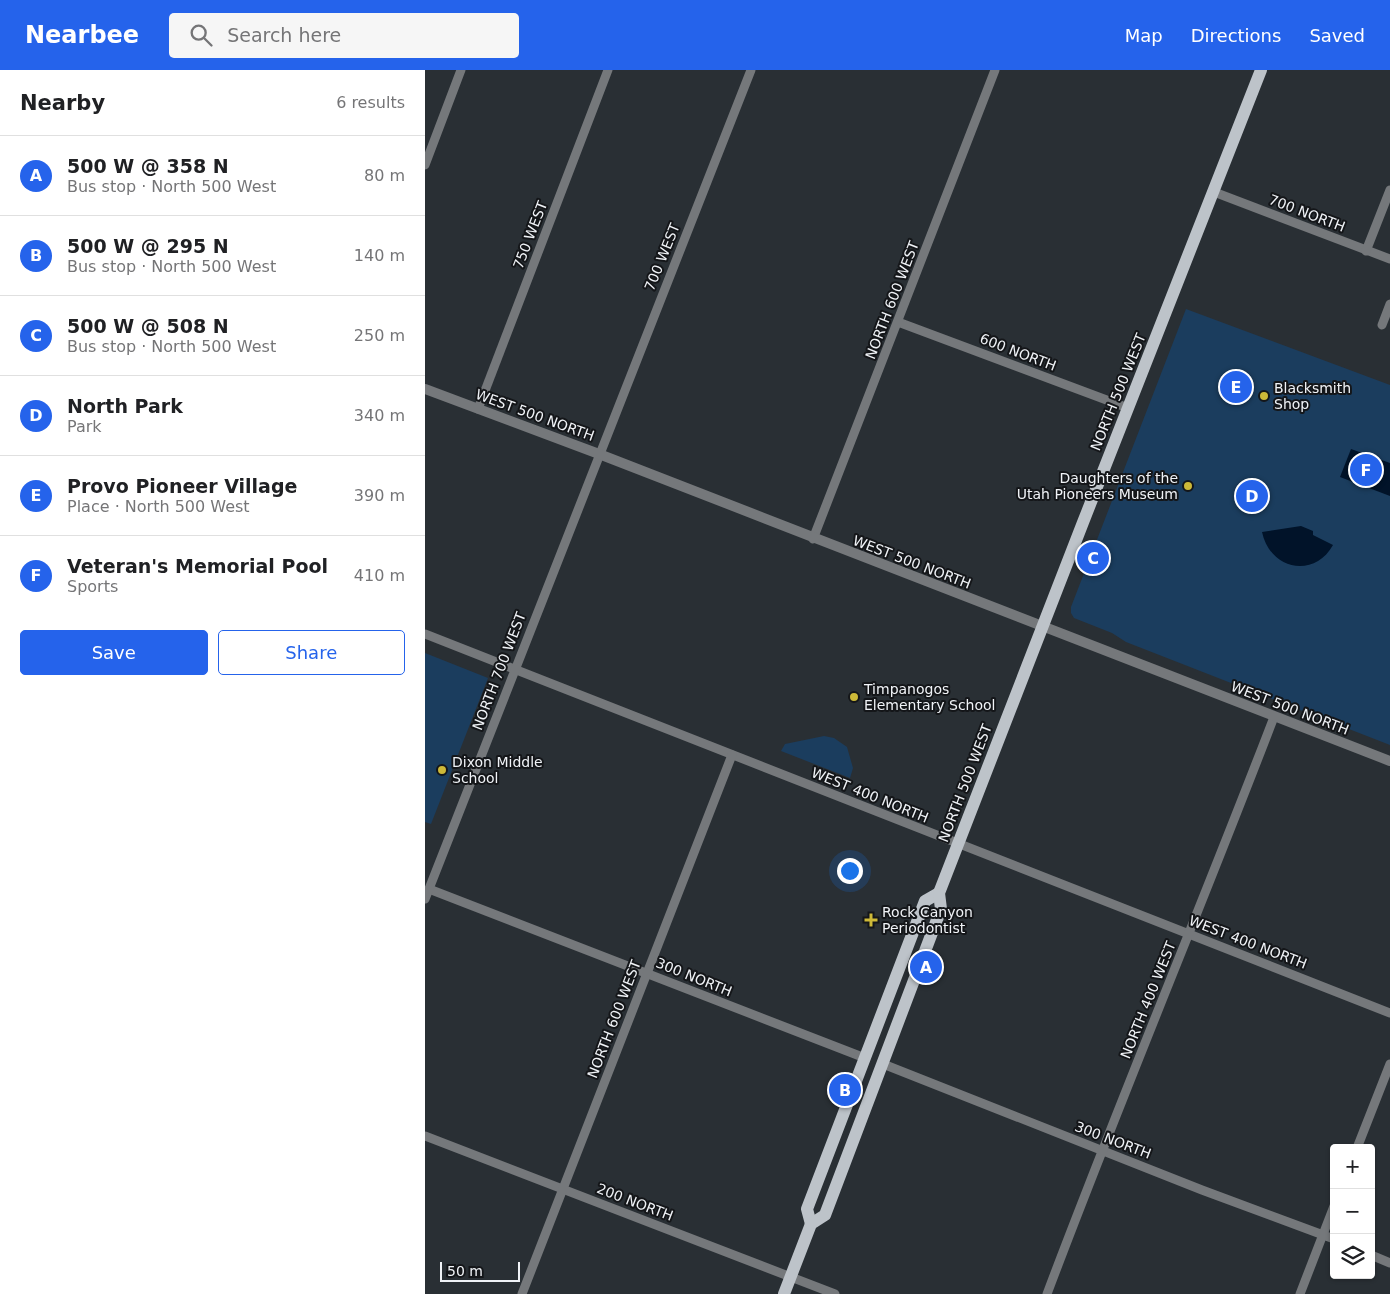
<!DOCTYPE html>
<meta charset="utf-8">
<style>
body{margin:0;font-family:"DejaVu Sans",sans-serif;background:#f6f6f6;color:#202124}
.controls{position:absolute;right:15px;bottom:15px;display:grid;overflow:hidden;border-radius:5px;box-shadow:0 1px 4px #0004}
.controls button{width:45px;height:45px;display:grid;place-items:center;padding:0;border:0;border-bottom:1px solid #e0e0e0;background:#fff;color:#202124;font:25px sans-serif}
.scale{position:absolute;left:15px;bottom:12px;width:80px;box-sizing:border-box;padding-left:5px;border:2px solid #f0f3f7;border-top:0;font-size:14px;line-height:18px;white-space:nowrap;color:#f0f3f7;-webkit-text-stroke:4px #141619;paint-order:stroke}
.you{position:absolute;left:424px;top:800px;width:18px;height:18px;margin:-12px;border:4px solid #fff;border-radius:50%;background:#1a73e8;box-shadow:0 0 0 8px #1a73e833}
.badge{display:grid;place-items:center;width:32px;height:32px;border-radius:50%;background:#2563eb;color:#fff;font-size:16px;font-weight:700}
.pin{position:absolute;translate:-50% -50%;border:2px solid #fff;box-shadow:0 1px 5px #0006}
.list{margin:0;padding:0;list-style:none}
h2{display:flex;justify-content:space-between;align-items:center;height:65px;margin:0;padding:0 20px;font-size:21px}
h2 small{font-size:16px;font-weight:400;color:#757577}
.list li{display:grid;grid-template-columns:32px 1fr auto;gap:15px;align-items:center;box-sizing:border-box;height:80px;padding:0 20px;border-top:1px solid #e0e0e0}
.list b{display:block;font-size:19px;white-space:nowrap}
.list p{margin:0;font-size:16px;white-space:nowrap;color:#757577}
.list em{font-size:16px;font-style:normal;color:#757577}
.actions{display:flex;gap:10px;padding:15px 20px}
.actions a{flex:1;padding:11px 0;border:1px solid #2563eb;border-radius:5px;text-align:center;font-size:18px;color:#2563eb}
.actions .main{background:#2563eb;color:#fff}
.icon{flex:none;width:28px;height:28px;fill:none;stroke:currentColor;stroke-width:2;stroke-linecap:round;stroke-linejoin:round}
.map{position:relative;flex:none;width:965px;height:1224px;overflow:hidden}
header{display:flex;align-items:center;gap:30px;box-sizing:border-box;height:70px;padding:0 25px;background:#2563eb;color:#fff}
header strong{font-size:24px}
nav{display:flex;gap:28px;margin-inline-start:auto;font-size:18px}
.search{width:350px;height:45px;background:#f6f6f6;display:flex;align-items:center;gap:12px;box-sizing:border-box;padding:0 18px;border-radius:5px;color:#757577;font-size:19px}
main{display:flex}
aside{flex:1;background:#fff}
.map>svg:first-child{display:block}
.green{fill:#1b3d5e}
.water{fill:#011329}
.lines{fill:none;stroke-linecap:round;stroke-linejoin:round}
.minor{stroke:#75787b;stroke-width:9}
.tertiary{stroke:#75787b;stroke-width:10}
.primary{stroke:#bdc3c9;stroke-width:12}
.poi-dot{fill:#cdb938;stroke:#141619;stroke-width:2}
.labels{text-anchor:middle;dominant-baseline:central;stroke-width:4;stroke-linejoin:round;paint-order:stroke}
.street-label{font-size:14px;fill:#f0f3f7;stroke:#141619}
.poi-label{font-size:14px;fill:#f0f3f7;stroke:#141619;text-anchor:start}
</style>
<header>
<strong>Nearbee</strong>
<div class="search"><svg class="icon" aria-label="search" viewBox="0 0 24 24"><circle cx="10" cy="10" r="6"/><path d="M15 15l6 6"/></svg>Search here</div>
<nav><a>Map</a><a>Directions</a><a>Saved</a></nav>
</header>
<main>
<aside>
<h2>Nearby<small>6 results</small></h2>
<ul class="list">
<li><span class="badge">A</span><div><b>500 W @ 358 N</b><p>Bus stop · North 500 West</p></div><em>80 m</em></li>
<li><span class="badge">B</span><div><b>500 W @ 295 N</b><p>Bus stop · North 500 West</p></div><em>140 m</em></li>
<li><span class="badge">C</span><div><b>500 W @ 508 N</b><p>Bus stop · North 500 West</p></div><em>250 m</em></li>
<li><span class="badge">D</span><div><b>North Park</b><p>Park</p></div><em>340 m</em></li>
<li><span class="badge">E</span><div><b>Provo Pioneer Village</b><p>Place · North 500 West</p></div><em>390 m</em></li>
<li><span class="badge">F</span><div><b>Veteran's Memorial Pool</b><p>Sports</p></div><em>410 m</em></li>
</ul>
<div class="actions"><a class="main">Save</a><a>Share</a></div>
</aside>
<div class="map">
<svg width="965" height="1224" viewBox="0 0 965 1224">
<rect width="100%" height="100%" fill="#292f34"/>
<g class="green">
<path d="M761,239L965,315V675L701,572L687,563L649,548L646,543V537Z"/>
<path d="M0,583L63,608L6,754L0,752Z"/>
<path d="M399,666L409,668L422,677L428,698L425,708L356,681L360,674Z"/>
</g>
<g class="water">
<path d="M926,379L965,393V426L915,407Z"/>
<path d="M876,456L888,461V465L908,475C889,509 845,500 837,462Z"/>
</g>
<g class="lines">
<g class="minor">
<path d="M0,95L36,0"/>
<path d="M789,122L965,189"/>
<path d="M941,181L965,120"/>
<path d="M473,252L703,338"/>
<path d="M957,255L965,234"/>
<path d="M53,339L183,0"/>
<path d="M388,469L570,0"/>
<path d="M0,564L965,943"/>
<path d="M4,819L440,988"/>
<path d="M0,829L326,0"/>
<path d="M458,994L777,1120L909,1169"/>
<path d="M0,1066L410,1224"/>
<path d="M932,1078L965,994"/>
<path d="M946,1185L965,1193"/>
<path d="M97,1224L307,685"/>
<path d="M622,1224C695,1030 775,840 849,647"/>
<path d="M875,1224L909,1136"/>
</g>
<path class="tertiary" d="M0,319L174,384L965,691"/>
<g class="primary">
<path d="M386,1154L382,1139L500,831L514,823"/>
<path d="M359,1224L386,1154L400,1145L516,839L514,823C619,548 729,274 836,0"/>
</g>
</g>
<g class="poi-dot">
<circle cx="839" cy="326" r="5"/>
<circle cx="763" cy="416" r="5"/>
<circle cx="429" cy="627" r="5"/>
<circle cx="17" cy="700" r="5"/>
<path d="M443.5 842.5h5v5h5v5h-5v5h-5v-5h-5v-5h5z"/>
</g>
<g class="labels">
<g class="street-label">
<text transform="translate(882 143) rotate(21)">700 NORTH</text>
<text transform="translate(105 165) rotate(-69)">750 WEST</text>
<text transform="translate(237 187) rotate(-68)">700 WEST</text>
<text transform="translate(467 230) rotate(-69)">NORTH 600 WEST</text>
<text transform="translate(593 282) rotate(21)">600 NORTH</text>
<text transform="translate(693 322) rotate(-68)">NORTH 500 WEST</text>
<text transform="translate(110 345) rotate(20)">WEST 500 NORTH</text>
<text transform="translate(487 492) rotate(21)">WEST 500 NORTH</text>
<text transform="translate(74 601) rotate(-69)">NORTH 700 WEST</text>
<text transform="translate(865 638) rotate(21)">WEST 500 NORTH</text>
<text transform="translate(540 713) rotate(-69)">NORTH 500 WEST</text>
<text transform="translate(445 725) rotate(22)">WEST 400 NORTH</text>
<text transform="translate(823 872) rotate(21)">WEST 400 NORTH</text>
<text transform="translate(269 907) rotate(22)">300 NORTH</text>
<text transform="translate(723 930) rotate(-68)">NORTH 400 WEST</text>
<text transform="translate(189 949) rotate(-69)">NORTH 600 WEST</text>
<text transform="translate(688 1070) rotate(21)">300 NORTH</text>
<text transform="translate(210 1132) rotate(21)">200 NORTH</text>
</g>
<g class="poi-label">
<text x="849" y="318">Blacksmith<tspan x="849" dy="16">Shop</tspan></text>
<text x="753" y="408" text-anchor="end">Daughters of the<tspan x="753" dy="16">Utah Pioneers Museum</tspan></text>
<text x="439" y="619">Timpanogos<tspan x="439" dy="16">Elementary School</tspan></text>
<text x="27" y="692">Dixon Middle<tspan x="27" dy="16">School</tspan></text>
<text x="457" y="842">Rock Canyon<tspan x="457" dy="16">Periodontist</tspan></text>
</g>
</g>
</svg>
<div class="controls">
<button>+</button>
<button>−</button>
<button><svg class="icon" aria-label="layers" viewBox="0 0 24 24"><path d="M12 4l9 5-9 5-9-5zM3 14l9 5 9-5"/></svg></button>
</div>
<div class="scale">50 m</div>
<div class="you"></div>
<div class="pin badge" style="left:501px;top:897px">A</div>
<div class="pin badge" style="left:420px;top:1020px">B</div>
<div class="pin badge" style="left:668px;top:488px">C</div>
<div class="pin badge" style="left:827px;top:426px">D</div>
<div class="pin badge" style="left:811px;top:317px">E</div>
<div class="pin badge" style="left:941px;top:400px">F</div>
</div>
</main>
